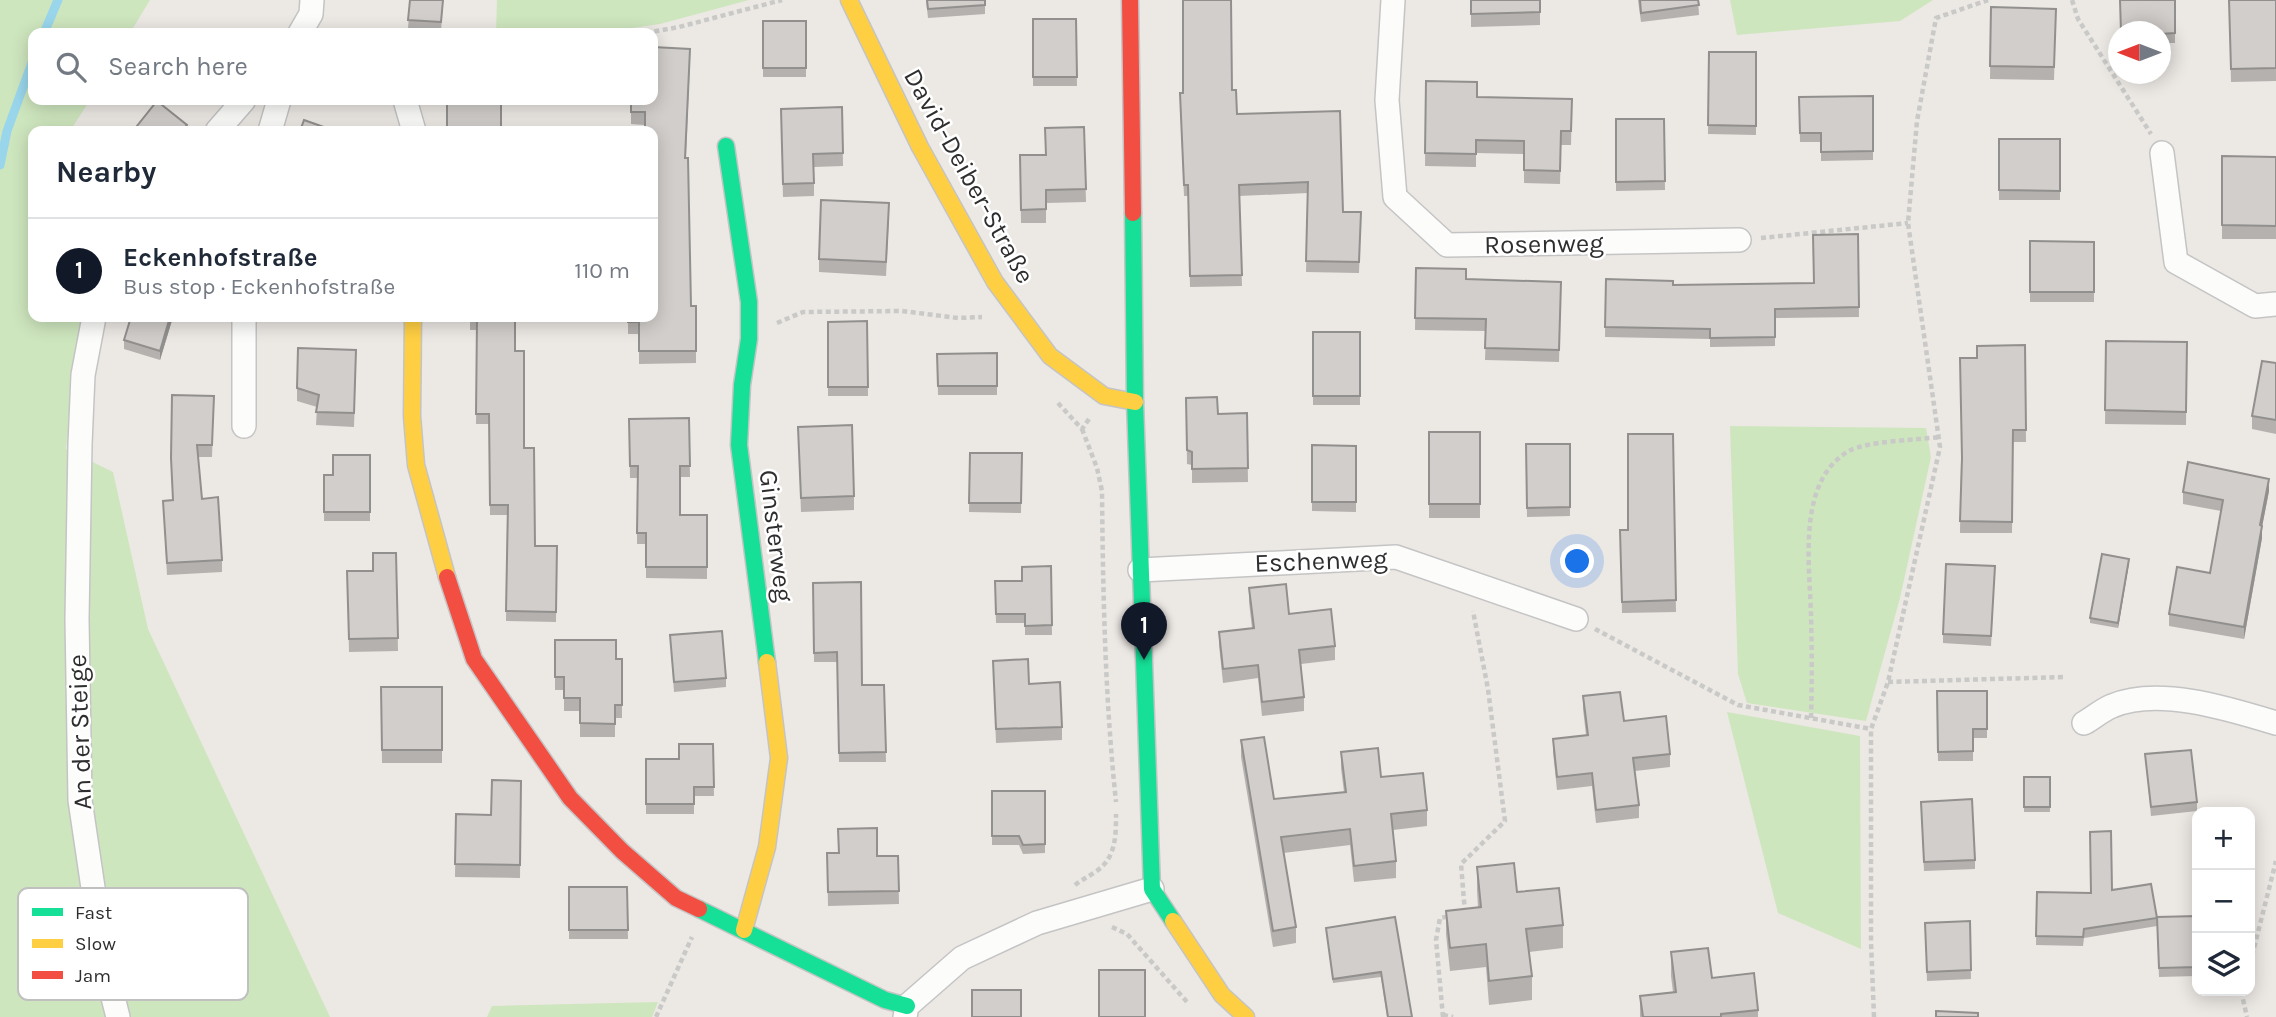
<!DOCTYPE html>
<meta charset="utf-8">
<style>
body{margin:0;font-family:Karla,sans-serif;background:#f6f6f7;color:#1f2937}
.controls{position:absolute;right:21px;bottom:21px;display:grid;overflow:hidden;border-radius:14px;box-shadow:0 4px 18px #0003}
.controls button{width:63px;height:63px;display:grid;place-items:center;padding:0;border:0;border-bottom:2px solid #e0e1e3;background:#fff;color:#1f2937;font:35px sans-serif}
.compass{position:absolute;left:2108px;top:21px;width:63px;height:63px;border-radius:50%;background:#fff;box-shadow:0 4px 18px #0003;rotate:270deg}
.you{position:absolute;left:1578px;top:562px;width:24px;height:24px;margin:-18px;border:5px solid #fff;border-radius:50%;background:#1a73e8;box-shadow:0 0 0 10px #1a73e833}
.badge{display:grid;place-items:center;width:46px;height:46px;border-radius:50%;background:#111827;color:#fff;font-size:23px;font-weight:700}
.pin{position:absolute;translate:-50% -58px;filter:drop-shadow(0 2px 4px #0008)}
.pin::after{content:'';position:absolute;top:37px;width:24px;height:21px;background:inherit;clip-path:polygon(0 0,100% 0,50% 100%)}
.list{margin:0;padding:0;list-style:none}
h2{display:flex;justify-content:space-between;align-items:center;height:91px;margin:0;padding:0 28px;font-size:30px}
h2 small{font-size:23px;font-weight:400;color:#747a83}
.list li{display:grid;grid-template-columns:46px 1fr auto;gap:21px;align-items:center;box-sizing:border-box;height:105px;padding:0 28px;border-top:2px solid #e0e1e3}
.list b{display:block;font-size:26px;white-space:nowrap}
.list p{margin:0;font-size:23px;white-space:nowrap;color:#747a83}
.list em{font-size:23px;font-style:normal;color:#747a83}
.icon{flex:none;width:38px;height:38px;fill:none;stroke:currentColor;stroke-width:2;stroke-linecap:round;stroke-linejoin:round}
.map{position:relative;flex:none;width:2276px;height:1017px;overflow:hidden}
.search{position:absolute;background:#fff;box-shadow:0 4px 18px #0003;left:28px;top:28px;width:630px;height:77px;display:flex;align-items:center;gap:18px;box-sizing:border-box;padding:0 24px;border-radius:14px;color:#747a83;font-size:26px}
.panel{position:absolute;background:#fff;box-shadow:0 4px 18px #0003;left:28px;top:126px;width:630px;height:196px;border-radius:14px}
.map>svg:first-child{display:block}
.green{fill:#cee6be}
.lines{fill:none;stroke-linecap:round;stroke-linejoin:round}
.stream{stroke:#99d6ec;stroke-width:9}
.street-casing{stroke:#c5c4c5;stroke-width:26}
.fast-casing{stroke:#c5c4c5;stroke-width:19}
.slow-casing{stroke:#c5c4c5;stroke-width:19}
.jam-casing{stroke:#c5c4c5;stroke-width:19}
.path{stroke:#c9c9c8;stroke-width:4.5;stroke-dasharray:5 3.5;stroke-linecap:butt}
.street{stroke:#fcfcfb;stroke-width:23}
.fast{stroke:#16e098;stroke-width:16}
.slow{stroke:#ffcf43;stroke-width:16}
.jam{stroke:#f24e42;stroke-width:16}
.wall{fill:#b4b1af}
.shaded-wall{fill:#92908e}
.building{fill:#d1cecb;stroke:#92908e;stroke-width:2}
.labels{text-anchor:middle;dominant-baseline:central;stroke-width:5;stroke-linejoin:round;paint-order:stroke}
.street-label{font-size:26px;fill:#2e2e2e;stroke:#fff}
.key{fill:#fff;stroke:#c0c0c0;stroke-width:2}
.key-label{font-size:19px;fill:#2e2e2e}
</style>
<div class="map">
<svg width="2276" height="1017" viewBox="0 0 2276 1017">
<rect width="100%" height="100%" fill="#ece8e4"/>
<g class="green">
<path d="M0,0H150L130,33H33V100H90L70,131H33V317H85L78,344L66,449L113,472L148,629L330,1017H0Z"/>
<path d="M497,0H749L660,24L597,33H496Z"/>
<path d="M1730,0H1933L1900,21L1737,35Z"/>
<path d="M1730,426L1926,428L1931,457L1900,598L1866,721L1747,703L1738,674Z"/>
<path d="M1727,712L1860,736L1861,949L1778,913Z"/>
<path d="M658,1002L652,1017H487L492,1006Z"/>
</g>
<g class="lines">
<g class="stream">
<path d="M44,33L58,0"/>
<path d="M0,165L7,131L33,60"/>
</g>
<g class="street-casing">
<g id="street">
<path d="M1393,0L1387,100L1395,197L1447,245L1739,240"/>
<path d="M300,33L311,14L312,0"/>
<path d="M405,100L414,131"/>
<path d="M217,131L244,100"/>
<path d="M270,131L279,100"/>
<path d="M2162,153L2176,262L2255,306L2276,304"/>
<path d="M94,317L83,375L80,444L77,619L80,800L104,962L118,1017"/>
<path d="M244,317V426"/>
<path d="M1140,570L1396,557L1576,619"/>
<path d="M2084,723C2093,718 2102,710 2112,706C2158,686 2230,709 2276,723"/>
<path d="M905,1017L907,1006L962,958L1037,923L1152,889"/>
</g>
</g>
<g class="fast-casing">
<g id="fast">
<path d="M726,146L749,302V339L742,385L739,445L767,662"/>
<path d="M1133,213L1135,402L1152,889L1173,921"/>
<path d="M699,909L885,1000L907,1006"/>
</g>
</g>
<g class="slow-casing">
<g id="slow">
<path d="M849,0L920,147L995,282L1050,356L1104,396L1135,402"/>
<path d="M413,317L412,416L416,465L447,577"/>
<path d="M1173,921L1222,995L1246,1017"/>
<path d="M744,930L767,847L779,758L767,662"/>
</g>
</g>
<g class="jam-casing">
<g id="jam">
<path d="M1130,0L1133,213"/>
<path d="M447,577L474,659L570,798L622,851L676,898L699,909"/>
</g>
</g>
<g class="path">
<path d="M2072,0L2078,19L2151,134"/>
<path d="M646,33L679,27L782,0"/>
<path d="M1761,238L1908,223"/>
<path d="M777,323L803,312L902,311L958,318L982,317"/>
<path d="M1058,403L1082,429L1089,419"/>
<path d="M1082,429L1097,468L1102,491C1103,595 1105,698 1116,802"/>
<path d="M1595,629L1738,705L1871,729"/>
<path d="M1888,682L2064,677"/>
<path d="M1811,718C1812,684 1812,650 1811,616C1810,566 1796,481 1849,451C1866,441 1917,440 1939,437"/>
<path d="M1075,885C1081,880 1088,877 1095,872C1116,859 1116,836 1116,814"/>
<path d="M1465,913L1461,864L1505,821L1488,689L1473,611"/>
<path d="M1112,927L1127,934L1187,1002"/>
<path d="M2250,964L2276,861"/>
<path d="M2243,991L2242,995L2247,1017"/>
<path d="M1443,1015L1453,1017"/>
<path d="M656,1017L692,937"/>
<path d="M1443,1017L1436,940L1440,918L1451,916"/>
<path d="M1874,1017L1871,942V729L1888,682L1940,447L1908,223L1917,121L1936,18L1988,0"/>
</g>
<use href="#street" class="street"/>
<use href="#fast" class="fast"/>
<use href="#slow" class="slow"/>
<use href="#jam" class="jam"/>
</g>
<g class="wall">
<path d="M410,0H443L441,32L408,29Z"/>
<path d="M926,0H985V14L928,18Z"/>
<path d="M1471,0H1540V25L1471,27Z"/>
<path d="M1638,0H1698L1699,15L1641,22Z"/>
<path d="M2175,0V43H2160V32Z"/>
<path d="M2229,0H2276V81L2231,82Z"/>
<path d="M1991,7L2056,9L2054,80L1990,79Z"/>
<path d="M1033,19H1076L1077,86H1033Z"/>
<rect x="763" y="21" width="43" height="56"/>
<path d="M1709,52H1756V135L1708,134Z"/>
<path d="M690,61L686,158L691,306H696V363L639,364V334H628V317H653L645,125L631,124V100Z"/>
<path d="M1426,81L1477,97L1572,99L1571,145H1561L1560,184L1524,183V154L1476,153V167L1425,166Z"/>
<path d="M1232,90L1237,114L1343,212H1361L1359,273L1306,272L1308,193L1239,196L1242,286L1190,287L1188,196H1184L1180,104Z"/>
<path d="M1873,96V160L1821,161V142H1800L1799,97Z"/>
<path d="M842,107L843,166L814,167V196L783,197L781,122Z"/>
<path d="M1616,119H1664L1665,190L1616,191Z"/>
<path d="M1084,127L1086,202L1046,203V223H1021L1020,155H1046Z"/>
<rect x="1999" y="139" width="61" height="61"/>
<path d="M2222,156L2276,157V239H2222Z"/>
<path d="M889,217L886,276L819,272V259Z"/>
<path d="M1858,234L1859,317L1775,318V346L1710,347V339L1605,337L1606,279L1673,285L1813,283Z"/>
<path d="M2030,241L2094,242V302H2030Z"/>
<path d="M1416,268L1466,279L1561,282L1559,362L1485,360L1486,331L1415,330Z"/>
<path d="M173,317L160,360L124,349V340Z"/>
<path d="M309,317H352V322L309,319Z"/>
<path d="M470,317H515V351L535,546H557L556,622L506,621L507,515H490L489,424H476L477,330H470Z"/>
<path d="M867,321L868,396H828V322Z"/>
<rect x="1313" y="332" width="47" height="73"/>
<path d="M2106,341L2187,342L2186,425L2105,424Z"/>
<path d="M2025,345L2026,442H2013L2012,533H1960L1961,462L1977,358Z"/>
<path d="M937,354L997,386V395H938Z"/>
<path d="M2276,363V434L2252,429V416Z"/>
<path d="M356,364L354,427L316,425L317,407L297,401V388Z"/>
<path d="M172,395L214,396L212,457H198L202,499L222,560V572L167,575L163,501L173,500L171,470Z"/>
<path d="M1186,398L1218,414L1247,413L1248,482L1192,483V465L1187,464Z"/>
<path d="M689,418L690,477H680V515H707V579L646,578V544H637V478H630L629,419Z"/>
<path d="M798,427L854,496V510L801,512Z"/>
<rect x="1429" y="432" width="51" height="86"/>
<path d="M1673,434L1676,612L1622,613L1620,530H1628Z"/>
<path d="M1526,444H1570V516L1527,517Z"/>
<path d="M1312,445L1356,446V512L1312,511Z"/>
<path d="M970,453H1022L1021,513L969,512Z"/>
<path d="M370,455V521H324V475H333Z"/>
<path d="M2269,491L2262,527V538L2244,639L2169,626V614L2210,573L2221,511L2183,504V492Z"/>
<path d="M396,553L398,651L349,652L347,571H373Z"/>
<path d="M2129,563L2118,628L2090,623V618Z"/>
<path d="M1051,566L1052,635H1025V623H996L995,581H1022Z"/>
<path d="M1995,566L1991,646L1943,643V634Z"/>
<path d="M813,583L862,685H884L886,762H839L837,662H814Z"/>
<path d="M1249,588L1289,614L1335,646V660L1301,664L1304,697V711L1262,716L1258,678L1223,683L1219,645V632L1252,628L1249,602Z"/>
<path d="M670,635L726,678V687L674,692Z"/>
<path d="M555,640L616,659H622V718H615V737H580V711H564V690H555Z"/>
<path d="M993,661L1029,684L1062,727V740L996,743Z"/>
<path d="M381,687H442V763H382Z"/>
<path d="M1937,691H1987V738H1973V761H1938Z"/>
<path d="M1583,696L1624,721L1670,754V767L1635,771L1639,805V818L1596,823L1592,786L1557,790L1553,752V739L1586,735L1583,709Z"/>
<path d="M1241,740L1274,799L1344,792L1341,768V752L1381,777L1427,810V826L1393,830L1396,861V878L1354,882L1350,845L1283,853L1296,927V943L1273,947L1241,757Z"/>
<path d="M713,744L714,796H694V814H646V759H679Z"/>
<path d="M2145,754L2197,802V811L2151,816Z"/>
<rect x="2024" y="777" width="26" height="35"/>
<path d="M521,781L520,878L455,877L456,814L491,815Z"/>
<path d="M992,791H1045V853L1023,854L1019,845H992Z"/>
<path d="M1921,811L1975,860V869L1924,871Z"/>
<path d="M838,829L877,856H898L899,904L828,906L827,853H838Z"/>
<path d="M1477,867L1517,892L1563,925V948L1529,952L1532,976V1000L1489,1005L1486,967L1450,971L1446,934V911L1478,907L1477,890Z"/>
<path d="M569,887H627L628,939H569Z"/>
<path d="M2112,890L2157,918L2197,916V976L2159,977L2157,926L2084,938L2083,946L2036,945L2037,892L2091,893Z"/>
<path d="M1395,917L1412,1017H1387L1381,977L1333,983L1326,928Z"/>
<path d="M1970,921L1971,979L1927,981L1925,923Z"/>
<path d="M1671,952L1712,978L1758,1010V1017H1640V996L1673,992L1671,976Z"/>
</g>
<g class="shaded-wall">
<path d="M170,317H173L160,360V351Z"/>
<path d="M2269,479V491L2262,527V538L2244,639V627L2260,525Z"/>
<path d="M2129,559V563L2118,628V623Z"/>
</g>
<g class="building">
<path d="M410,0H443L441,22L408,20Z"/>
<path d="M927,0H985V5L928,9Z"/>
<path d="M1183,0H1231L1232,90H1236L1237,114L1340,111L1343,212H1361L1359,262L1306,261L1308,182L1239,185L1242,275L1190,276L1188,185H1184L1180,93H1183Z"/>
<path d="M1471,0H1540V12L1471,14Z"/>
<path d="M1640,0H1698L1699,5L1641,13Z"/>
<path d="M2120,0H2175V33L2160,34V32H2121Z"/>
<path d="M2229,0H2276V68L2231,69Z"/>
<path d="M1991,7L2056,9L2054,67L1990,66Z"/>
<path d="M1033,19H1076L1077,77H1033Z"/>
<rect x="763" y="21" width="43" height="47"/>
<path d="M653,47L690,49L685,158H688L691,306H696V351H639V322H628V317H653V131H645V112H631V100H653Z"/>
<path d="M1709,52H1756V126L1708,125Z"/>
<path d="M1426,81L1477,82V97L1572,99L1571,131H1561L1560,171L1524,170V141L1476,140V154L1425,153Z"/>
<path d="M1873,96V151L1821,152V133H1800L1799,97Z"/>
<path d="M447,100H501V131H479V130L447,131Z"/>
<path d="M157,101L187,125L182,131H133Z"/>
<path d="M842,107L843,153L813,154L814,183L783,184L781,109Z"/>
<path d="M1616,119H1664L1665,181L1616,182Z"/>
<path d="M304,120L335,131H300Z"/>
<path d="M1084,127L1086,189L1046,190V209L1021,210L1020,155H1046L1045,128Z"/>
<path d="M1999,139H2060V191L1999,190Z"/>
<path d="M2222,156L2276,157V226L2222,225Z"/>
<path d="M821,200L889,203L886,262L819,259Z"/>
<path d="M1858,234L1859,307L1775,309V337L1710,338V329L1605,327L1606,279L1673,281V285L1814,283L1813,235Z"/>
<path d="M2030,241L2094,242V292H2030Z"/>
<path d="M1416,268L1466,269V279L1561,282L1559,350L1485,348L1486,319L1415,318Z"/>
<path d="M131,317H170L160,351L124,340Z"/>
<path d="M470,317H515V351H524V448H534L535,546H557L556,612L506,611L508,505H490L489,414H476L477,320H470Z"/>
<path d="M867,321L868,387H828V322Z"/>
<rect x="1313" y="332" width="47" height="64"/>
<path d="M2106,341L2187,342L2186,412L2105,410Z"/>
<path d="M2025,345L2026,430H2013L2012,522L1960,521L1962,458L1960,358H1977V346Z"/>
<path d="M298,348L356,350L354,413L316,412L319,395L297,388Z"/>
<path d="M997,353V386H938L937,354Z"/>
<path d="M2262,361L2276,363V420L2252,416Z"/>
<path d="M172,395L214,396L212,445H197L202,499L218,497L222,560L167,563L163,501L173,500L171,458Z"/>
<path d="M1217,397L1218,414L1247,413L1248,468L1192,469V452L1187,450L1186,398Z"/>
<path d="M689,418L690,466H680V515H707V567H646V533H637L638,466H630L629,419Z"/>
<path d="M852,425L854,496L801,498L798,427Z"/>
<rect x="1429" y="432" width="51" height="72"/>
<path d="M1628,434H1673L1676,600L1622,602L1620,530H1628Z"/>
<path d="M1526,444H1570V507L1527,508Z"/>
<path d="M1312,445L1356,446V502H1312Z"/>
<path d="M970,453H1022L1021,503H969Z"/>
<path d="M333,455H370V512H324V475H333Z"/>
<path d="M2188,462L2269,479L2260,525L2262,526L2244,627L2169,614L2177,567L2210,573L2223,500L2183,492Z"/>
<path d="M373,553H396L398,638L349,639L347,571H373Z"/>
<path d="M2102,554L2129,559L2118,623L2090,618Z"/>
<path d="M1946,564L1995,566L1991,636L1943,634Z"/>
<path d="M1051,566L1052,625L1025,626V614H996L995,581H1022V567Z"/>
<path d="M861,582L862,685H884L886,752L839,753L837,652L814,653L813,583Z"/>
<path d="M1286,584L1289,614L1331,609L1335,646L1299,650L1304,697L1262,702L1258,665L1223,669L1219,632L1254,628L1249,588Z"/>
<path d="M722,631L726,678L674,682L670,635Z"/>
<path d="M555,640H616V659H622V705H615V724L580,723V698H564V677H555Z"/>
<path d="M1028,659L1029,684L1060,682L1062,727L996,729L993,661Z"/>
<path d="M381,687H442V750H382Z"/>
<path d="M1937,691H1987V729H1973V751L1938,752Z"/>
<path d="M1620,692L1624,721L1666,716L1670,754L1633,758L1639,805L1596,810L1592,773L1557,777L1553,739L1588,735L1583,696Z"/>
<path d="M1264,737L1274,799L1346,792L1341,752L1378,748L1381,777L1423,773L1427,810L1391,814L1396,861L1354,866L1350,829L1281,837L1296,927L1273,931L1241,740Z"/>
<path d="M679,744H713L714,787H694V804H646V759H679Z"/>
<path d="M2191,750L2197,802L2151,807L2145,754Z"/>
<rect x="2024" y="777" width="26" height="30"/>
<path d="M492,780L521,781L520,865L455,864L456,814L491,815Z"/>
<path d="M992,791H1045V844L1023,845L1019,836H992Z"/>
<path d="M1972,799L1975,860L1924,862L1921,802Z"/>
<path d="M877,828V856H898L899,891L828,892L827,853H839L838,829Z"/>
<path d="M2111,831L2112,890L2151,884L2157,918L2084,929L2083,937L2036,936L2037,892L2091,893L2090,832Z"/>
<path d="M1514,863L1517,892L1559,888L1563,925L1526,929L1532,976L1489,981L1486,944L1450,948L1446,911L1481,907L1477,867Z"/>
<path d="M569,887H627L628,930H569Z"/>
<path d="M2197,916V967L2159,968L2157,917Z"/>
<path d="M1395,917L1412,1017H1388L1381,972L1333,979L1326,928Z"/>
<path d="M1970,921L1971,970L1927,972L1925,923Z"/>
<path d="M1708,948L1712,978L1754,973L1758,1010L1721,1014V1017H1643L1640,996L1676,992L1671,952Z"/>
<rect x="1099" y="970" width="46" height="47"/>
<rect x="972" y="990" width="49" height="27"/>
<path d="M1936,1011L1978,1013V1017H1936Z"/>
</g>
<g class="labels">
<g class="street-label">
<text transform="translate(969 176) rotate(61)">David-Deiber-Straße</text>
<text transform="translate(1544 244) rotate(-1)">Rosenweg</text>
<text transform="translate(776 536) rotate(83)">Ginsterweg</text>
<text transform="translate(1321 561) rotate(-2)">Eschenweg</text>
<text transform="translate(80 732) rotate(-92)">An der Steige</text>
</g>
</g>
<rect x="18" y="888" width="230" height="112" rx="10" class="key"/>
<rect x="32" y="908" width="31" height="8" fill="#16e098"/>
<rect x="32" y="939" width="31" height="9" fill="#ffcf43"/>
<rect x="32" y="971" width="31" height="8" fill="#f24e42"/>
<g class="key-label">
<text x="75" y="919">Fast</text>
<text x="75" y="950">Slow</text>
<text x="75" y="982">Jam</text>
</g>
</svg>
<div class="controls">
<button>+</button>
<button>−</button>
<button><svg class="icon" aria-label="layers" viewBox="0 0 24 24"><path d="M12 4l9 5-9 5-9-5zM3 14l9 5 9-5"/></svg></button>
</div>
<svg class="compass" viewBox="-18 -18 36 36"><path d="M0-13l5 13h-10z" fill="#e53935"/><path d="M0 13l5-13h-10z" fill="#747a83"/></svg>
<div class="you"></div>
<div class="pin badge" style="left:1144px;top:660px">1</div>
<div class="search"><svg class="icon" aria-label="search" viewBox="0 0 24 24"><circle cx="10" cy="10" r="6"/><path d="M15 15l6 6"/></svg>Search here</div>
<section class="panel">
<h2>Nearby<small></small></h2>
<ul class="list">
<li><span class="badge">1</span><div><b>Eckenhofstraße</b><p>Bus stop · Eckenhofstraße</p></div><em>110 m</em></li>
</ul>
</section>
</div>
